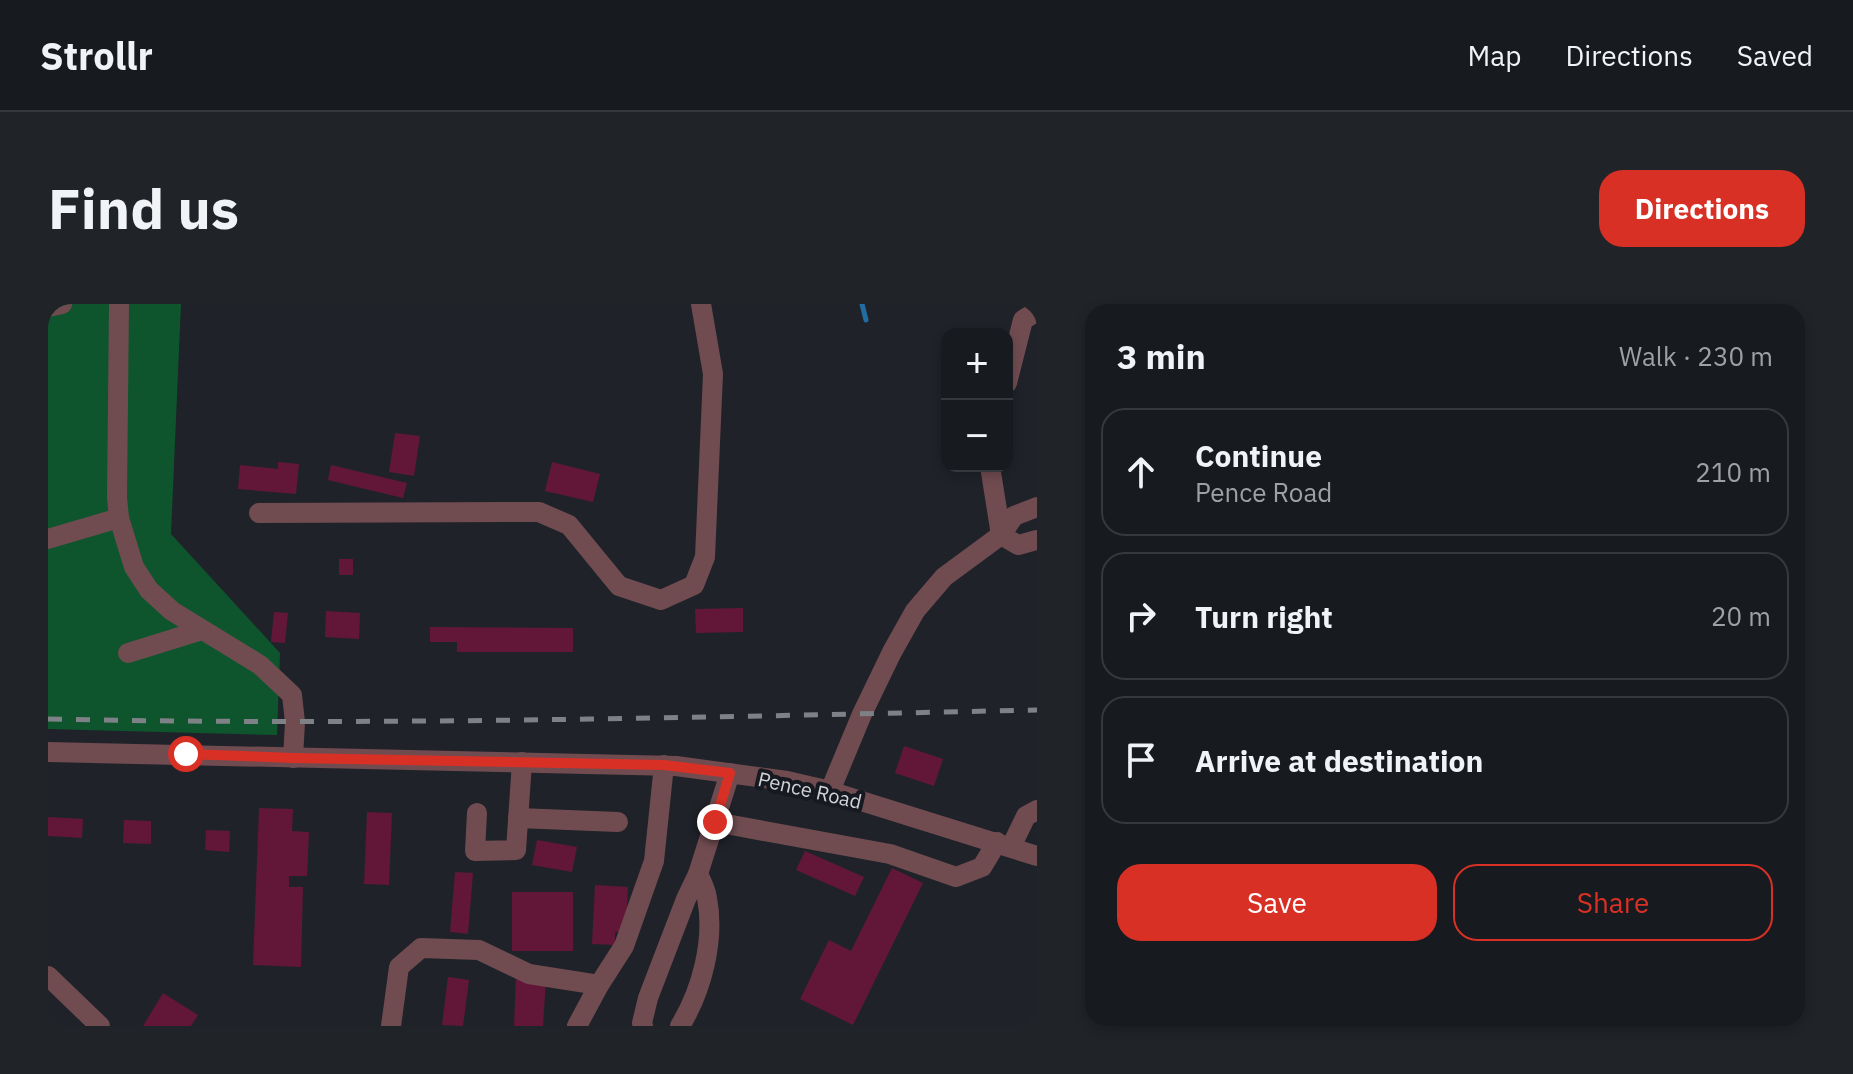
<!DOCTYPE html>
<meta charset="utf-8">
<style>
body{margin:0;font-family:"IBM Plex Sans",sans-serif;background:#202328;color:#f1f3f6}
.controls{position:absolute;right:24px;top:24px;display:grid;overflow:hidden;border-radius:16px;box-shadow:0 4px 12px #0003}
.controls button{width:72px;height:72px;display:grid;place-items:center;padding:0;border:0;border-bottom:2px solid #36383d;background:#171a1f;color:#f1f3f6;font:40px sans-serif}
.stop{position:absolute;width:24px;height:24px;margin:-18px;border:6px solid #d93025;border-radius:50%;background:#fff}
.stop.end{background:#d93025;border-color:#fff;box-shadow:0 2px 8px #0008}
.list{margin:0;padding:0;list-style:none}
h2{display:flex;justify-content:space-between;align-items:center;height:104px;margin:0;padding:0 32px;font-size:34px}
h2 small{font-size:26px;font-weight:400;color:#9ea1a4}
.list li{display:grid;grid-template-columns:52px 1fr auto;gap:24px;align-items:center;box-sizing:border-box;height:128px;margin:0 16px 16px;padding:0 16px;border:2px solid #36383d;border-radius:24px}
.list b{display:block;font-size:30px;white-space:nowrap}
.list p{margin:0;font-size:26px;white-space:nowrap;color:#9ea1a4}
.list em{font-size:26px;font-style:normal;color:#9ea1a4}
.actions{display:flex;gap:16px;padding:24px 32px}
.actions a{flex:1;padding:18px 0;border:2px solid #d93025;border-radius:24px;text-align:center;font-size:28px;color:#d93025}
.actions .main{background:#d93025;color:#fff}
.icon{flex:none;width:44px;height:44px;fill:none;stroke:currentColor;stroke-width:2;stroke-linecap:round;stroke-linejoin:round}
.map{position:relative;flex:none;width:989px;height:722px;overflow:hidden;border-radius:24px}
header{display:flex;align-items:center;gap:48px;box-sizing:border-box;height:112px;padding:0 40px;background:#171a1f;border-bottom:2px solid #36383d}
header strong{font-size:38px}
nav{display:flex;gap:44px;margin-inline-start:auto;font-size:28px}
.intro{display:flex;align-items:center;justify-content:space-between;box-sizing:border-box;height:192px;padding:0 48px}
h1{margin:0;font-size:56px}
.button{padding:20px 36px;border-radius:24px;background:#d93025;color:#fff;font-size:28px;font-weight:700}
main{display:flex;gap:48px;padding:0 48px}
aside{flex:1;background:#171a1f;border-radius:24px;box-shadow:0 4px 12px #0003}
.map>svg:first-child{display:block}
.green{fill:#0e552d}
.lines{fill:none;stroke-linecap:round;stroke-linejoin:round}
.stream{stroke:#216da3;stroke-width:5}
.building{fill:#621738}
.minor{stroke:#704c51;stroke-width:20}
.rail{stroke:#7e8286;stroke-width:5;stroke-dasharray:14 14;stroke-linecap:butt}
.route{stroke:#d93025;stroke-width:10}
.labels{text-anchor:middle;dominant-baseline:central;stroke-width:8;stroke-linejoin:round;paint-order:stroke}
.street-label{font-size:20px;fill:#d0d3d7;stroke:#161920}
</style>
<header>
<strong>Strollr</strong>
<nav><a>Map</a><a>Directions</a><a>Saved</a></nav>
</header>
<div class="intro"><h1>Find us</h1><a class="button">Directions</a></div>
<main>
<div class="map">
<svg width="989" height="722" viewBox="0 0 989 722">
<rect width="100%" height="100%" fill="#1f2329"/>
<path class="green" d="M0,0H133L123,230L232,349L229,431L0,425Z"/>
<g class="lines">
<path class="stream" d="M814,0L818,16"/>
</g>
<g class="building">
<path d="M347,129L372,132L366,172L341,168Z"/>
<path d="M230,158L251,160L248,190L190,185L192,161L230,165Z"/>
<path d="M504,158L552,170L545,198L497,187Z"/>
<path d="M283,161L359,179L355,194L280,176Z"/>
<rect x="291" y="255" width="14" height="16"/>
<path d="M695,304V328L648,329L647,305Z"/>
<path d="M278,307L312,309L311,335L277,333Z"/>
<path d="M226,308L240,309L237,339L223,338Z"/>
<path d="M382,323L525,324V348H409V338H382Z"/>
<path d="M856,442L895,455L886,482L847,469Z"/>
<path d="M211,504L245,505L244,527L261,528L259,572H241V583H255L253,663L205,661Z"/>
<path d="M319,508L344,509L341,581L316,580Z"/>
<path d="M0,513L35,515L34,534L0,532Z"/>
<path d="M76,516L103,517V540L75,539Z"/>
<path d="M158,526L182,527L181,548L157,546Z"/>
<path d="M489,536L529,543L524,568L484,561Z"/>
<path d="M757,547L816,573L807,592L748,566Z"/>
<path d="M844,564L875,579L805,721L752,695L781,636L803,647Z"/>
<path d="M407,568L425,569L420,630L402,628Z"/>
<path d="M547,581L580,583L578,628H567V641L544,640Z"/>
<rect x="464" y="588" width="61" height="59"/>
<path d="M400,673L421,676L415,722L394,721Z"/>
<path d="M468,673L498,675L495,722H466Z"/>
<path d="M115,689L150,711L143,722H95Z"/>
</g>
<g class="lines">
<g class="minor">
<path d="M71,0L69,194L71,214L86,263L101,286L124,307L212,361L244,391L247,418L245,454"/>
<path d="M0,3L14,0"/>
<path d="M959,79L975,16L989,7"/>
<path d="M942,162L953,231"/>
<path d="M211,209L491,208L521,221L571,282L613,296L646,281L657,253L665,70L653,0"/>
<path d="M953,231L970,241L989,236"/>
<path d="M0,235L71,214"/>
<path d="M80,349L154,326"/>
<path d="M0,448L628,462L739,477L778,486L989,552"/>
<path d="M782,487L814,410L844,348L867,307L896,273L953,231L966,212L989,203"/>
<path d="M429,509L427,547L468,546L474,458"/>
<path d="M470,514L570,518"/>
<path d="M667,518L842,550L908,573L934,563L949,538"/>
<path d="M963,543L978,512L989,506"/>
<path d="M0,672L52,722"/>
<path d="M343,722L351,663L373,644L431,646L481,670L551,681"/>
<path d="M529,722L551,681L576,642L606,557L616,461"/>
<path d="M595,722L594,719L600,694L638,595L650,570L682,469"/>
<path d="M632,722C654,686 667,636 659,594C658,586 654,578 650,570"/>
</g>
<path class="rail" d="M0,415C330,422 659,413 989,406"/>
</g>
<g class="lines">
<path class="route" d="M138,450L245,454L616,461L682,469L667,518"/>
</g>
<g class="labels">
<g class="street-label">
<text transform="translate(762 486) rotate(13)">Pence Road</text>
</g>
</g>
</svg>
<div class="controls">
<button>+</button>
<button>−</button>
</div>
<div class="stop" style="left:138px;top:450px"></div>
<div class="stop end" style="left:667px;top:518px"></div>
</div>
<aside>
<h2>3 min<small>Walk · 230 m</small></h2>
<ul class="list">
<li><svg class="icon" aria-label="ahead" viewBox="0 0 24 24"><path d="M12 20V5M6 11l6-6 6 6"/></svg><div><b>Continue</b><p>Pence Road</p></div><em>210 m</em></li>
<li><svg class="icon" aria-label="right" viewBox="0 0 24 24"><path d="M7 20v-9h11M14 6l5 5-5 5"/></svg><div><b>Turn right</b></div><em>20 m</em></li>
<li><svg class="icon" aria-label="arrive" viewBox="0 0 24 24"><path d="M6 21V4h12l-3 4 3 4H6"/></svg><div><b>Arrive at destination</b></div></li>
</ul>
<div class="actions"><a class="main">Save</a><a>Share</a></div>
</aside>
</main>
